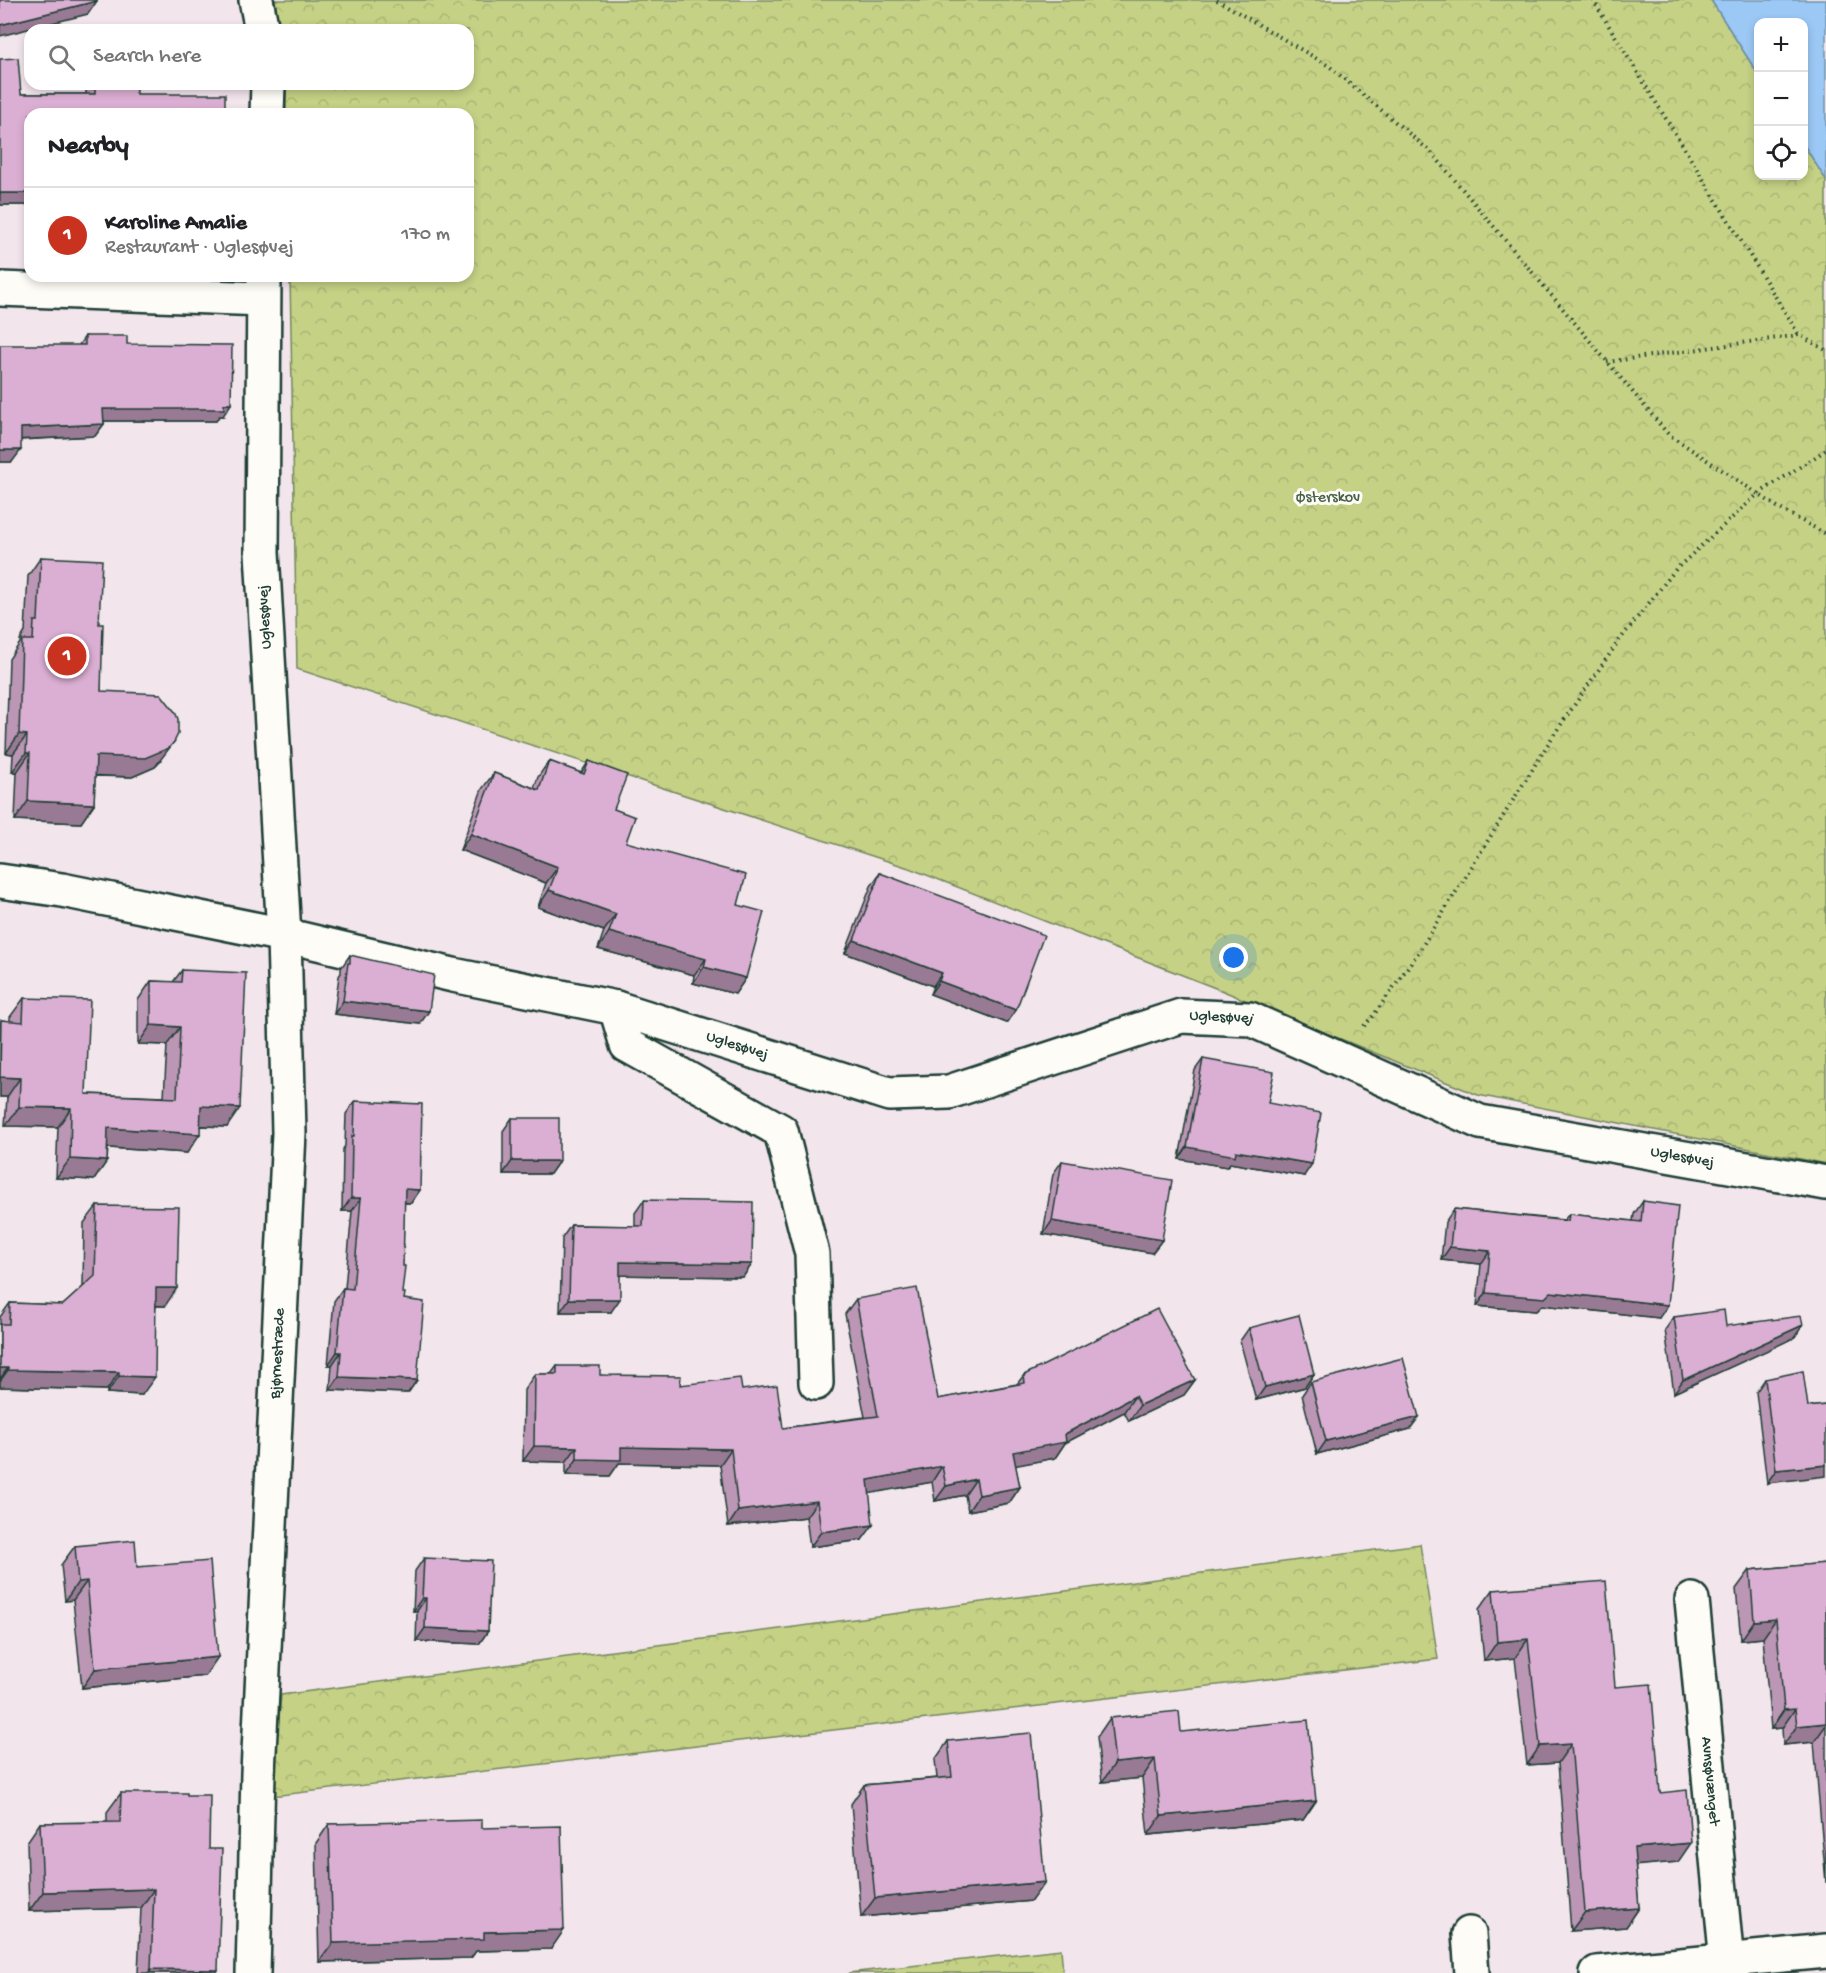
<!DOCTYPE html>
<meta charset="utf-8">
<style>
body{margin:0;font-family:"Gochi Hand",sans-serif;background:#f2f2f2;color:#202124}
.controls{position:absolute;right:18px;top:18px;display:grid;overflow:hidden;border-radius:12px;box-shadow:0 3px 9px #0003}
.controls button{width:54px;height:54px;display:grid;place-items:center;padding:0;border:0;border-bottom:2px solid #e0e0e0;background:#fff;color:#202124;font:30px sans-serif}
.you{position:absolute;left:1234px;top:958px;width:21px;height:21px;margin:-15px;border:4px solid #fff;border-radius:50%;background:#1a73e8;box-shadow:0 0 0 9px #1a73e833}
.badge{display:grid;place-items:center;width:39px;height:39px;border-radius:50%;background:#c8321e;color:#fff;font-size:20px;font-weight:700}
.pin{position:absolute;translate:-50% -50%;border:3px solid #fff;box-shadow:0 2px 6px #0006}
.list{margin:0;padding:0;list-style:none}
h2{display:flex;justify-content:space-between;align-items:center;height:78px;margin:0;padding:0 24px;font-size:26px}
h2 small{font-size:20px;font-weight:400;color:#757577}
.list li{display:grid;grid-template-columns:39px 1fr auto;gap:18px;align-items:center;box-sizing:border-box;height:96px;padding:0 24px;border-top:2px solid #e0e0e0}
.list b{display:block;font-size:22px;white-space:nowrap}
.list p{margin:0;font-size:20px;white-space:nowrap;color:#757577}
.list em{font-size:20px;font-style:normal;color:#757577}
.icon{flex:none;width:33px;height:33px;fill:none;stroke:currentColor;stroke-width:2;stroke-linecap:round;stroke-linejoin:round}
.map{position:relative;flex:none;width:1826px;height:1973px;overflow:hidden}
.search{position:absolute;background:#fff;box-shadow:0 3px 9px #0003;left:24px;top:24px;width:450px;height:66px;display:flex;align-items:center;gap:15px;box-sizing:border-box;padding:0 21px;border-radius:18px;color:#757577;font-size:22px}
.panel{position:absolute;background:#fff;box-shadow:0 3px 9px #0003;left:24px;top:108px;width:450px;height:174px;border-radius:18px}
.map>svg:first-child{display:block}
.forest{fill:url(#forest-crowns);stroke:#72875c;stroke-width:1.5}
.water{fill:#9cc8f6;stroke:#6a90a8;stroke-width:1.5}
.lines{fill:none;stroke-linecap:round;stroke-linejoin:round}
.minor-casing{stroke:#1f3d34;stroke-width:38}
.path{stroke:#1f3d34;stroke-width:4;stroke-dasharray:1.5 4.5;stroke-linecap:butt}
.minor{stroke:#fdfcf7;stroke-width:33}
.wall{fill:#bc96b5;stroke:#1f3d34;stroke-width:1.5}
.shaded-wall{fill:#997a94;stroke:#1f3d34;stroke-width:1.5}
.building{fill:#dbafd3;stroke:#1f3d34;stroke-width:1.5}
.labels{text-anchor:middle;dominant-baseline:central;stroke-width:6;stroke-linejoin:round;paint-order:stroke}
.park-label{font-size:16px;fill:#486248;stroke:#fdfcf7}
.street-label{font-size:16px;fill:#1f3d34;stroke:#fdfcf7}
</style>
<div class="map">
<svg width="1826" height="1973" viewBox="0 0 1826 1973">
<defs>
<pattern id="forest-crowns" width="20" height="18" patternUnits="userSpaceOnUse" patternTransform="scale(1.5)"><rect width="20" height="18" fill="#c5d185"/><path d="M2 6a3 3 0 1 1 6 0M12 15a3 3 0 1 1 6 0" fill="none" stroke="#a9b473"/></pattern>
</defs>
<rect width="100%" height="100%" fill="#f3e5ec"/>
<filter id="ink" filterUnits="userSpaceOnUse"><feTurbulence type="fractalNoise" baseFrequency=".0167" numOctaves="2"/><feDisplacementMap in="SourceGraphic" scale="12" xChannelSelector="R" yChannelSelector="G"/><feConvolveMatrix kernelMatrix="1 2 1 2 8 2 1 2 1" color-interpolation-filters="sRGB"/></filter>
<g filter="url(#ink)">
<g class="forest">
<path d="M275,0H1711L1758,74V176H1804V145L1826,180V1164L1478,1095L1223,991L909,868L297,669L290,276H468V114H286V84H468V30H279Z"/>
<path d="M1420,1544L1438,1659L272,1796L281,1695Z"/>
<path d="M1061,1949L1063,1973H848Z"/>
</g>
<path class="water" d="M1711,0H1826V180L1804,145V22H1758V74Z"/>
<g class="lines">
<g class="minor-casing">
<g id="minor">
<path d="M256,0L262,30"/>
<path d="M267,114L268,84"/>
<path d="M0,289L263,299"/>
<path id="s1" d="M0,881L62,890L284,935L453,975L616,1008L889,1094L949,1092L1181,1016L1250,1019L1480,1122L1826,1183"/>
<path d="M616,1008L627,1045L781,1131L812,1254L816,1383"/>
<path id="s2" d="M1692,1600L1728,1973"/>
<path d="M1469,1934L1472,1973"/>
<path id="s3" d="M253,1973L258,1773L289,1133L284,935L262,552L264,276"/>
<path d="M1597,1973L1826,1951"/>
</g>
</g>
<g class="path">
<path d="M1217,0L1329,66L1432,153L1668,434L1782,510L1826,534"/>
<path d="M1593,0L1799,335"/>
<path d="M1607,362L1799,335L1826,350"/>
<path d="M1364,1026L1373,1016L1418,953L1553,736L1618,642L1676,569L1758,494L1826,450"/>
</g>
<use href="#minor" class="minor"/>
</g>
<g class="wall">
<path d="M86,84H136L30,114V205H0L21,94H86Z"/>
<path d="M85,336L127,344L223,416H219L216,421H104V424L95,436L21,440L12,462H0Z"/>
<path d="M41,557L99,624L101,691L161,761L155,767L132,777L95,776L94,804L81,823L15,820L17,772H12L13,754L6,753L9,659L20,643V640L25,632L28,576Z"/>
<path d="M549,761L581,773L589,761L614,809L626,842L738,905L746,978L735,994L693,983L694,975L598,949L604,931L538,907L546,883L460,850L482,789L494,773L534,788L538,777Z"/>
<path d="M880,873L1016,1010L1007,1023L930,994L933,986L845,953L871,886Z"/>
<path d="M350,955L420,1024L334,1014L339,976L341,973V968Z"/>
<path d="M182,970L227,1127L200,1126L187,1153L108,1148L107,1161L94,1180L56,1178L58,1127L5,1126L7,1097H0V1022L1,1020L10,1021V1017L24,998L86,1094L164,1097L167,1045L138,1044V1000L151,981L173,982Z"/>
<path d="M1203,1059L1268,1103L1304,1176L1230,1163L1227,1167L1179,1159L1195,1070Z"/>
<path d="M355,1101L420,1190L411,1203H404L402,1293L417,1380L408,1393L330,1390L332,1365H328L334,1301L343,1288H345L352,1211H342L343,1149L345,1146L346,1114Z"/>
<path d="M512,1118L559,1161L550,1174H503V1131Z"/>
<path d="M1062,1161L1162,1240L1152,1253L1043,1234L1053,1174Z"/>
<path d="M644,1200L752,1264L743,1277L620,1275L611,1312H560L562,1238L571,1225L635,1226V1213Z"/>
<path d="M1643,1201L1659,1318L1542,1305L1536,1311L1477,1306L1481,1264L1441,1260L1445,1222L1454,1209L1564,1220L1569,1214L1633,1221L1634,1214Z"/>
<path d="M97,1206L165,1306H156L142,1395L107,1393V1390L0,1387V1317L10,1303L63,1305L83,1287L84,1223Z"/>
<path d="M856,1299L938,1399L1017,1384L1024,1375L1195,1380L1184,1395L1129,1421L1124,1412L1065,1443L1055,1458L1015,1465L1020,1487L1009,1503L968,1511L965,1495L935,1501L932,1482L869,1493L862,1540L810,1547L806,1517L728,1526L720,1465L619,1463L610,1476L566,1475V1462L523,1461L524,1390L535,1374H551L557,1366L600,1375L680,1385L742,1390L783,1428L865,1417L845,1314Z"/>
<path d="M1674,1317L1726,1326L1803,1325L1794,1338L1674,1393L1665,1330Z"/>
<path d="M1249,1328L1314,1374L1305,1387L1256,1400L1240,1341Z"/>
<path d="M1765,1379L1808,1407L1826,1405L1767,1483L1756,1392Z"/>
<path d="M1311,1382L1410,1429L1317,1454L1302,1395Z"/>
<path d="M75,1546L137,1567L205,1676L82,1688L73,1600L65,1601L61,1565Z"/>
<path d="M424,1558L488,1631L479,1644L416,1641L417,1611H413L415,1571Z"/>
<path d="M1826,1563V1883L1814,1742L1783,1745L1782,1728L1771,1729L1763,1638L1741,1640L1736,1589L1750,1570Z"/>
<path d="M1493,1590L1615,1687L1660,1793L1678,1862L1635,1865L1639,1908L1626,1927L1571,1931L1558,1763L1527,1765L1515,1658L1484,1661L1479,1609Z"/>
<path d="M1110,1718L1316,1801L1303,1820L1148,1835L1142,1778L1102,1782L1097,1737Z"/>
<path d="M948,1741L1031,1901L861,1917L851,1804L864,1785L937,1778L935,1760Z"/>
<path d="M121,1793L209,1849L216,1973H138L141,1908L29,1911L27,1842L40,1823L107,1822V1812Z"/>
<path d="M329,1824L482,1828L551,1949L476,1951L471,1958L319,1962L316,1843Z"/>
</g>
<g class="shaded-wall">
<path d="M97,1L88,14L0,36V25Z"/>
<rect x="0" y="193" width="30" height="12"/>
<path d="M231,404L223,416H219L216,421H95L103,409Z"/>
<path d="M104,424L95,436L12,440L21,428Z"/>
<path d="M0,450H21L12,462H0Z"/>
<path d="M19,734L27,735L13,754L6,753Z"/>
<path d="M174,742L155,767L132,777L83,775L96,756Z"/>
<path d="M26,753H30L17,772H12Z"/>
<path d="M28,801L94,804L81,823L15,820Z"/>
<path d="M471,834L558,867L546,883L460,850Z"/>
<path d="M549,890L616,914L604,931L538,907Z"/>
<path d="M609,932L706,959L694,975L598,949Z"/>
<path d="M854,940L942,973L933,986L845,953Z"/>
<path d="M704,967L746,978L735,994L693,983Z"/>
<path d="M939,981L1016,1010L1007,1023L930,994Z"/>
<path d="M343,1001L429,1011L420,1024L334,1014Z"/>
<path d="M151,1025L180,1027L167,1045L138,1044Z"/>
<path d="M0,1077L20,1078L7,1097H0Z"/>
<path d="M201,1106L240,1108L227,1127L188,1125Z"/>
<path d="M19,1107L71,1108L58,1127L5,1126Z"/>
<path d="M108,1128L200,1134L187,1153L95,1147Z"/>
<path d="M1187,1147L1236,1151L1312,1164L1304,1176L1230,1163L1227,1167L1179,1159Z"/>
<path d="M70,1159L107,1161L94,1180L56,1178Z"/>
<path d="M512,1161H559L550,1174H503Z"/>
<path d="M405,1189L420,1190L411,1203L396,1202Z"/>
<path d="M351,1198H361L352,1211H342Z"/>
<path d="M1052,1221L1162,1240L1152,1253L1043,1234Z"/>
<path d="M1450,1247L1490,1251L1481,1264L1441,1260Z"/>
<path d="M620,1262L752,1264L743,1277L611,1275Z"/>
<path d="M156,1288H177L165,1306L143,1305Z"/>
<path d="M1551,1292L1668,1305L1659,1318L1542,1305L1536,1311L1477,1306L1486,1293Z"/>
<path d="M569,1299H620L611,1312H560Z"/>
<path d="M1803,1325L1794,1338L1674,1393L1683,1380Z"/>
<path d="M337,1352H341L332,1365H328Z"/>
<path d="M0,1368H8L0,1379Z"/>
<path d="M8,1370L119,1372L107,1390L0,1387V1381Z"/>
<path d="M1314,1374L1305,1387L1256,1400L1265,1387Z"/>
<path d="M119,1376L155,1377L142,1395L107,1393Z"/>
<path d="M339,1377L417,1380L408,1393L330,1390Z"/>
<path d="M1195,1380L1184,1395L1129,1421L1140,1405Z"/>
<path d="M1135,1396L1124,1412L1065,1443L1055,1458L1002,1468L1013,1452L1065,1434Z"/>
<path d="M1419,1417L1410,1429L1317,1454L1326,1441Z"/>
<path d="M534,1446L577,1447L566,1462L523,1461Z"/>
<path d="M621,1447L731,1449L720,1465L619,1463L610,1476L566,1475L577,1459Z"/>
<path d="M1826,1465V1476L1767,1483L1776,1470Z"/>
<path d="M942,1466L932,1482L857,1496L868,1480Z"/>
<path d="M976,1479L965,1495L935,1501L946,1486Z"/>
<path d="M1020,1487L1009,1503L968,1511L979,1495Z"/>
<path d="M817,1501L806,1517L728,1526L738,1511Z"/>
<path d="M873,1525L862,1540L810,1547L821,1532Z"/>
<path d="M87,1581L73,1600L65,1601L78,1582Z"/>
<path d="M422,1598H426L417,1611H413Z"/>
<path d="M1776,1619L1763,1638L1741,1640L1754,1621Z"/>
<path d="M425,1628L488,1631L479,1644L416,1641Z"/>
<path d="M1528,1639L1515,1658L1484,1661L1497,1642Z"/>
<path d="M218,1657L205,1676L82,1688L95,1669Z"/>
<path d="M1795,1709L1782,1728L1771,1729L1784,1710Z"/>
<path d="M1826,1723V1725L1814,1742L1783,1745L1797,1726Z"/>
<path d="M1571,1744L1558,1763L1527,1765L1540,1746Z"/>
<path d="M1155,1759L1142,1778L1102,1782L1115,1763Z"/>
<path d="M1316,1801L1303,1820L1148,1835L1161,1816Z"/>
<path d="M1691,1843L1678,1862L1620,1867L1634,1848Z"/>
<path d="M1045,1882L1031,1901L861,1917L875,1898Z"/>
<path d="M154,1889L141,1908L29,1911L43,1892Z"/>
<path d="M1639,1908L1626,1927L1571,1931L1585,1912Z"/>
<path d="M564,1930L551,1949L476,1951L471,1958L319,1962L333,1943L484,1932Z"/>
<path d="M151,1969L218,1970L216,1973H148Z"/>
</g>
<g class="building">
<path d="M0,0H97V1L0,25Z"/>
<path d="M18,58L21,94H95V84H136V94H225V114H30V193H0V59Z"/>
<path d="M85,336H127V344L232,345L231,404H224V409H103L104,424L21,428V450H0V345H85Z"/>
<path d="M41,557L102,560L99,624H103L101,691L161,694L175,712L178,719V734L174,742L169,748L145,758L96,756L94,804L28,801L30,753H26L27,735L19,734L22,640H33L34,621H38Z"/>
<path d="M549,761L584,774L589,761L627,775L614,809L635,817L626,842L746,875L738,905L764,912L746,978L704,967L706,959L609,932L616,914L549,890L558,867L471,834L494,773L539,790Z"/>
<path d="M880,873L1044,935L1016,1010L939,981L942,973L854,940Z"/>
<path d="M350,955L434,975L429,1011L343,1001L348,963H350Z"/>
<path d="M182,970L246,973L240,1108L201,1106L200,1134L108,1128L107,1161L70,1159L71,1108L19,1107L20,1078L0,1077L1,1020L23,1022L24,998L90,1000L86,1094L177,1098L180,1027L151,1025V981L181,982Z"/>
<path d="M1203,1059L1274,1072L1268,1103L1321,1113L1312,1164L1236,1151L1235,1156L1187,1147Z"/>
<path d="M355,1101L422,1104L420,1190L405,1189L403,1266H405L402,1293H405L404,1299L424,1302L417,1380L339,1377L341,1352H337L343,1288L353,1289L361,1198H351L352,1136H354Z"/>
<rect x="512" y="1118" width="47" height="43"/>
<path d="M1062,1161L1172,1180L1162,1240L1052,1221Z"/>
<path d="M644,1200L753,1202L752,1264L620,1262V1299H569L571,1225L643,1226Z"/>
<path d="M1643,1201L1678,1206L1668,1305L1551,1292L1545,1298L1486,1293L1490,1251L1450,1247L1454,1209L1568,1221L1569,1214L1641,1222Z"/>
<path d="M97,1206L179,1207L177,1288H156L155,1377L119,1376V1372L8,1370V1368H0V1324H9L10,1303L63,1305L95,1276Z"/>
<path d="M917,1288L938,1399L1025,1383L1024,1375L1157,1309L1195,1380L1140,1405L1135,1396L1065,1434L1066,1442L1013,1452L1020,1487L979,1495L976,1479L946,1486L942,1466L868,1480L873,1525L821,1532L817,1501L738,1511L731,1449L621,1447V1460L577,1459V1447L534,1446L535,1374H557V1366H600V1375L681,1376L680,1385L740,1378L742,1390L777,1385L783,1428L878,1416L856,1299Z"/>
<path d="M1724,1310L1726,1326L1801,1316L1803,1325L1683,1380L1674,1317Z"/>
<path d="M1299,1315L1314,1374L1265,1387L1249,1328Z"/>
<path d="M1403,1358L1419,1417L1326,1441L1311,1382Z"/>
<path d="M1803,1371L1808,1407L1826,1405V1465L1776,1470L1765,1379Z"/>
<path d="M135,1540L137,1567L210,1561L218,1657L95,1669L87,1581L78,1582L75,1546Z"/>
<path d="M424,1558L491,1561L488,1631L425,1628L426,1598H422Z"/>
<path d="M1826,1563V1723L1797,1726L1795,1709L1784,1710L1776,1619L1754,1621L1750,1570Z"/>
<path d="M1606,1581L1615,1687L1651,1684L1660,1793L1687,1790L1691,1843L1634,1848L1639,1908L1585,1912L1571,1744L1540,1746L1528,1639L1497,1642L1493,1590Z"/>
<path d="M1179,1711L1181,1732L1308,1720L1316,1801L1161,1816L1155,1759L1115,1763L1110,1718Z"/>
<path d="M1031,1733L1045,1882L875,1898L864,1785L952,1777L948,1741Z"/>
<path d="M121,1793H187V1795H210L209,1849H222L218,1970L151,1969L154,1889L43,1892L40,1823L120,1822Z"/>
<path d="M482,1820V1828L561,1826L564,1930L484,1932V1939L333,1943L329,1824Z"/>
</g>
</g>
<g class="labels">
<g class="park-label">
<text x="1328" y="498">Østerskov</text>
</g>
<g class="street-label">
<text transform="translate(266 617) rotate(-93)">Uglesøvej</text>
<text stroke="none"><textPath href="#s1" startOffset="1260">Uglesøvej</textPath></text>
<text stroke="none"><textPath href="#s1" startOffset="756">Uglesøvej</textPath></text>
<text stroke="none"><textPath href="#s1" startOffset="1746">Uglesøvej</textPath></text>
<text stroke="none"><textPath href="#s3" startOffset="620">Bjørnestræde</textPath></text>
<text stroke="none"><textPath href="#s2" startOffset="182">Avnsøvænget</textPath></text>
</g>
</g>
</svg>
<div class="controls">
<button>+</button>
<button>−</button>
<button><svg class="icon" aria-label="locate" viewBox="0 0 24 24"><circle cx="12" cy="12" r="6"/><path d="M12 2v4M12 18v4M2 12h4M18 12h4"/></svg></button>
</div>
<div class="you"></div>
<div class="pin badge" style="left:67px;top:656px">1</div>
<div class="search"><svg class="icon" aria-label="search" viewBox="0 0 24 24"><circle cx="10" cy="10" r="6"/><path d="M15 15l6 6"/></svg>Search here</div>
<section class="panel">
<h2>Nearby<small></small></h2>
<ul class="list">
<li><span class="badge">1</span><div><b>Karoline Amalie</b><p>Restaurant · Uglesøvej</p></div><em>170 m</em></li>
</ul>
</section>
</div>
